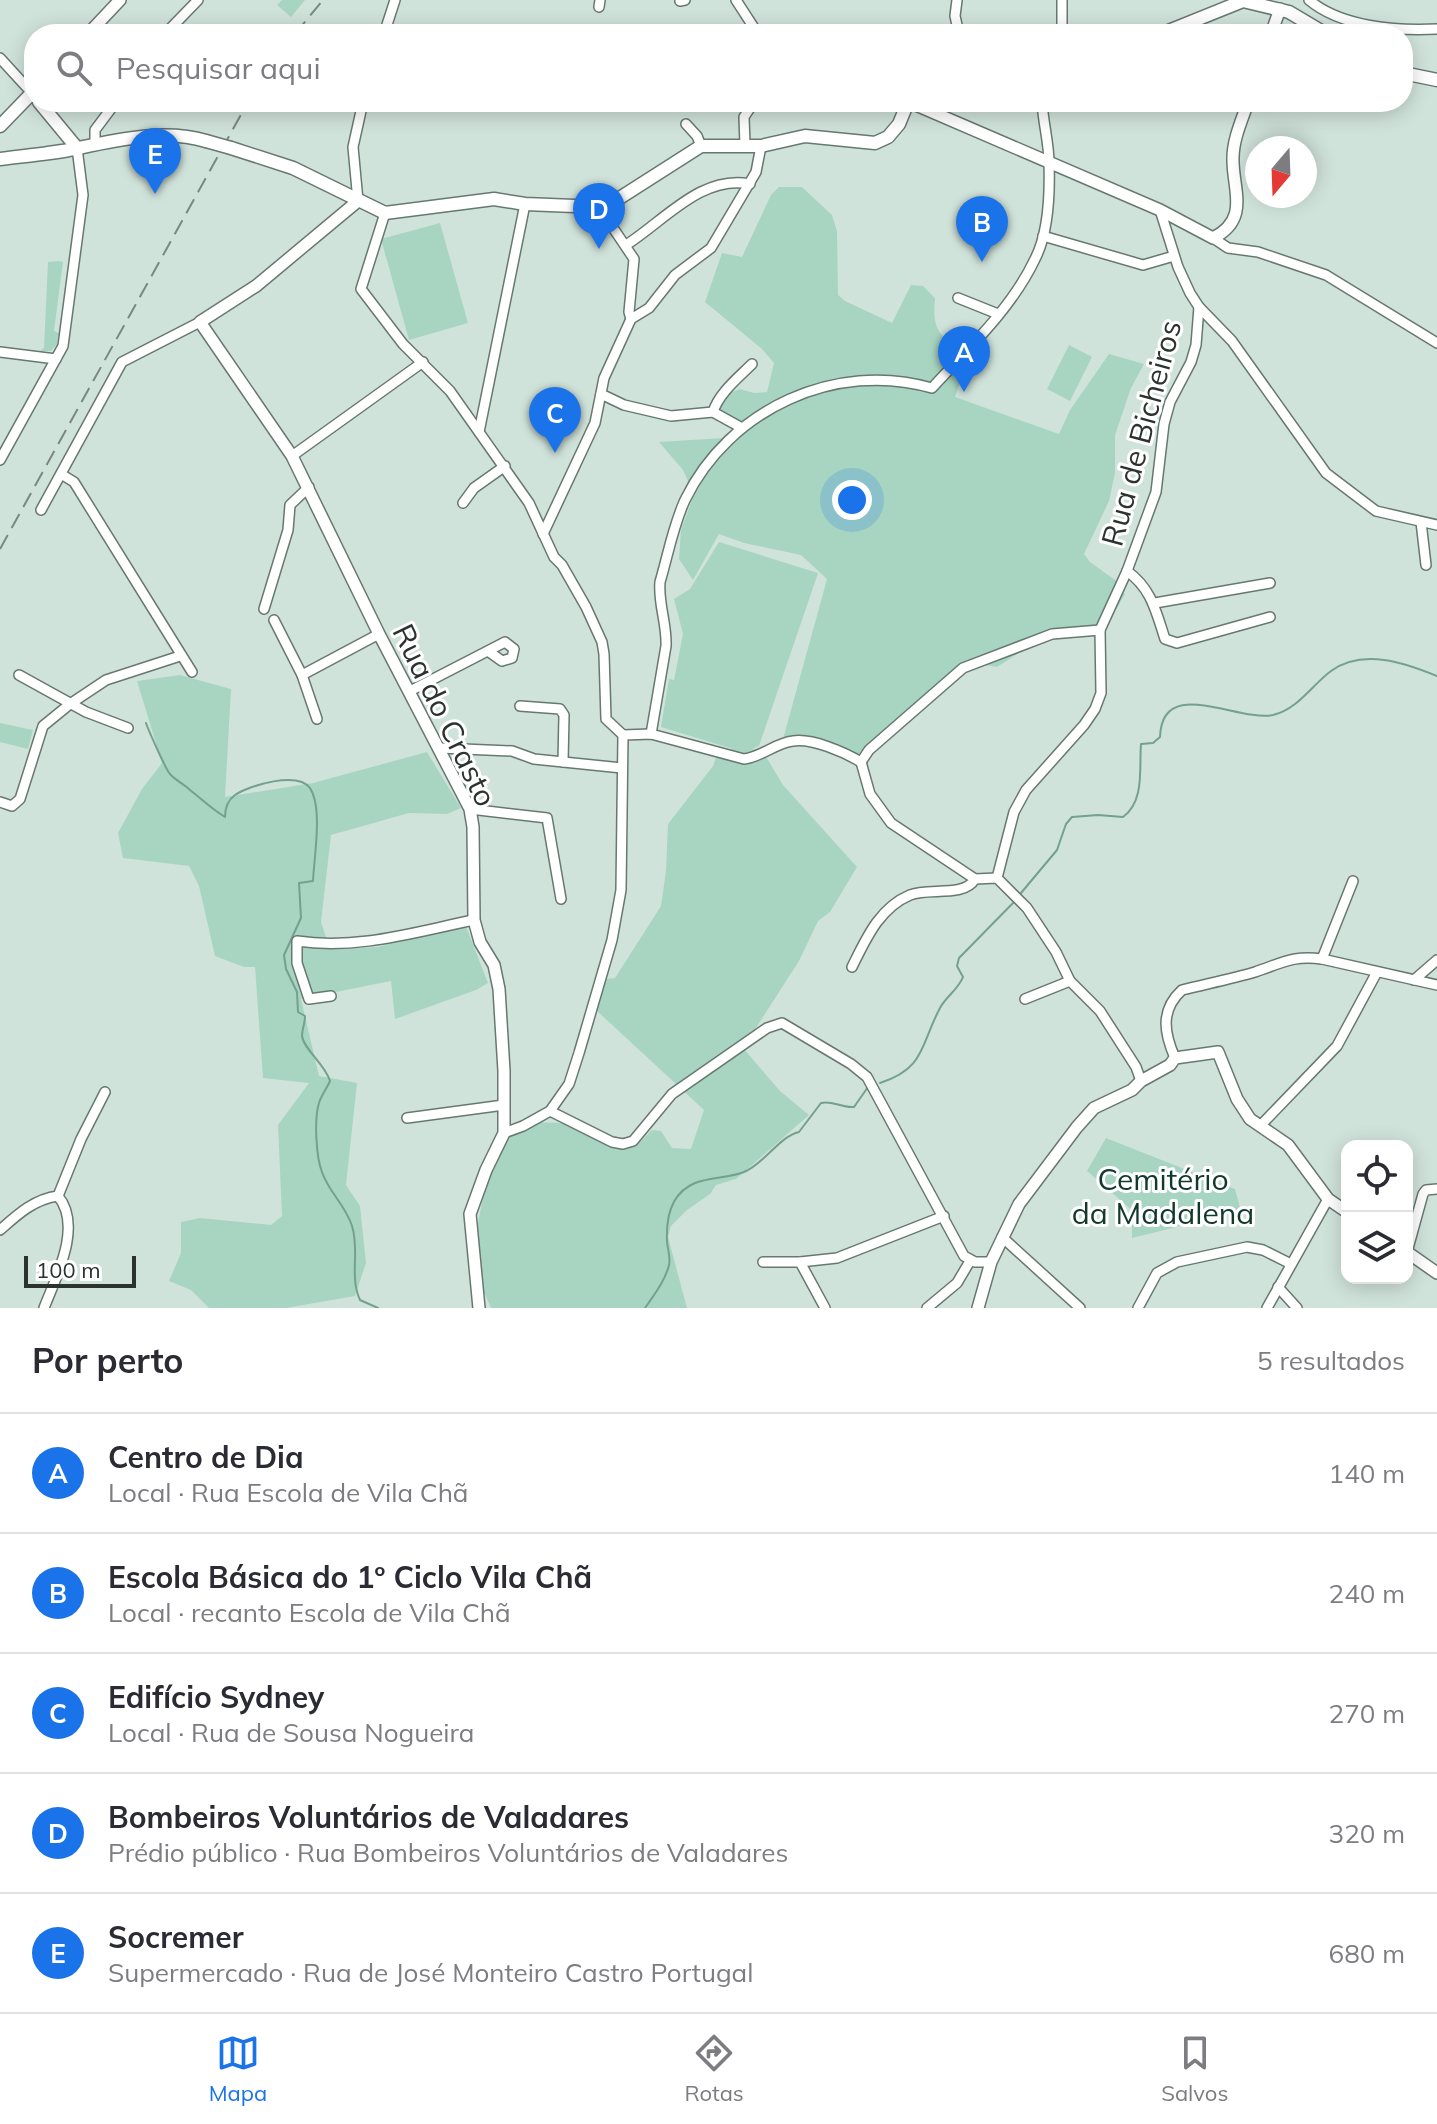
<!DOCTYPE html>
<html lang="pt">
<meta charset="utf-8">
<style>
body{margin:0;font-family:Mulish,sans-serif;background:#f2f2f3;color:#2b2b33}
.controls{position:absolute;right:24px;bottom:24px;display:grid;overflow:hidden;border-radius:16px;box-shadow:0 4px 20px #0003}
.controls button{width:72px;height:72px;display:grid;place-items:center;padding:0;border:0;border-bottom:2px solid #e1e1e2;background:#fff;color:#2b2b33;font:40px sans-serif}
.compass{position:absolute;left:1245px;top:136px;width:72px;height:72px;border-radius:50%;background:#fff;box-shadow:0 4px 20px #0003;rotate:199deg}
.scale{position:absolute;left:24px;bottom:20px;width:112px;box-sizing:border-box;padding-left:8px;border:4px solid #2b322f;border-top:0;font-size:22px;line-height:28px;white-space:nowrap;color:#2b322f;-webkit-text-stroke:6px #fff;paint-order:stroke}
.you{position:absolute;left:852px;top:500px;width:28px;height:28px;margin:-20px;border:6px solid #fff;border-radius:50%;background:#1a73e8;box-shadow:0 0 0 12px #1a73e833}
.badge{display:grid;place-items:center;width:52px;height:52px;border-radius:50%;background:#1a73e8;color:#fff;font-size:26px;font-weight:700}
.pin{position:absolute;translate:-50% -66px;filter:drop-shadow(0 2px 4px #0008)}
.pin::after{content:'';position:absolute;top:42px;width:28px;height:24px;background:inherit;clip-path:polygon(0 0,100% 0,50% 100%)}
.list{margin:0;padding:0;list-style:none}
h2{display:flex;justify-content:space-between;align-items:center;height:104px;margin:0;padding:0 32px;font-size:34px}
h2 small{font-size:26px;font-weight:400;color:#7c7c81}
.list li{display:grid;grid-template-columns:52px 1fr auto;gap:24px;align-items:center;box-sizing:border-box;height:120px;padding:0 32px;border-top:2px solid #e1e1e2}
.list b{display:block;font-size:30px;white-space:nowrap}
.list p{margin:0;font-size:26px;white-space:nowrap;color:#7c7c81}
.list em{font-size:26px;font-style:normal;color:#7c7c81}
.icon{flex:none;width:44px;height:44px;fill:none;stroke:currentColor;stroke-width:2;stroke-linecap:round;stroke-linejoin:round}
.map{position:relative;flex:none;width:1437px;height:1308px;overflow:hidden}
.search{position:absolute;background:#fff;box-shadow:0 4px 20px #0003;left:24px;right:24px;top:24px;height:88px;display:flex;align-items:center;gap:20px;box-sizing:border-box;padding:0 28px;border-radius:32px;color:#7c7c81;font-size:30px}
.sheet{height:704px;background:#fff}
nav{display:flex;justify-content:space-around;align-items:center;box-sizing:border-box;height:112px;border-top:2px solid #e1e1e2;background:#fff;font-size:22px;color:#7c7c81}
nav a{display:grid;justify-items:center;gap:4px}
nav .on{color:#1a73e8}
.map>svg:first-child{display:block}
.green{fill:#a8d5c2}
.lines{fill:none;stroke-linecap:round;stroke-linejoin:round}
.stream{stroke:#74a08e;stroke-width:2}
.minor-casing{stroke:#677870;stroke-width:12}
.tertiary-casing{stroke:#677870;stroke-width:14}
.secondary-casing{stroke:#677870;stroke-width:15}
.minor{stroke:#fff;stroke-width:9}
.tertiary{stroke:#fff;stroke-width:11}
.secondary{stroke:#fff;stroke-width:12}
.rail{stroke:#7b8782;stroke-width:2;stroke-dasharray:16 8;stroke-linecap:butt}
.secondary-bridge-casing{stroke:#677870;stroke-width:15;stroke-linecap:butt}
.secondary-bridge{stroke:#fff;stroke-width:12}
.labels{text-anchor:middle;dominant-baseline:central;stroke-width:6;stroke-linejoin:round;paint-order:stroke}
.street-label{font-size:30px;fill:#2b322f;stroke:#fff}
.park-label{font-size:30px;fill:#123a2c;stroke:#fff}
</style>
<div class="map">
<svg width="1437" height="1308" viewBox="0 0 1437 1308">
<rect width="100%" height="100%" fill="#d0e3db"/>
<g class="green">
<path d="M282,0H305L291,17L277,5Z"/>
<path d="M779,187H802L832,215L837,231L838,295L845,301L892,323L911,285L923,286L935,298C933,324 935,333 957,347L952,362L960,382L955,397L1059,434L1070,410L1109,354L1144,364L1131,388L1115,435V473L1109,501L1084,554L1090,562L1118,582L1116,588L1125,594L1101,636L1073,629L1028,647L997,667L985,665L959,673L856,756C834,749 805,734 783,739L827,579L801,555L744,543L719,534L693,580L679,559L681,530L694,494L683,470L659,442L739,437L734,424L718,406L727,394L740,389L754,393L767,392L774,363L762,349L705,302L722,253L742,257L771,195Z"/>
<path d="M440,223L468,323L409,340L381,239Z"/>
<path d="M59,261L63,262L54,331L59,333L57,344L51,351H40L44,348L48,262Z"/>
<path d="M1069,345L1092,357L1070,401L1047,389Z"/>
<path d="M719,542L818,573L759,746L752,749L762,750L783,785L857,867L830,912L818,921L799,961L743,1048L780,1091L809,1115L736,1179L716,1185L710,1194L687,1210L671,1226L668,1237L687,1308H491L476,1274L478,1223L487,1177L510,1137L532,1122L559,1123L571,1125L595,1140L625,1150L637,1145L652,1130L661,1131L672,1148L691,1149L704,1110L596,1010L605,979L615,978L661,906L666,871L668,824L713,766L719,749H733L661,727L669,679L674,680L683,634L674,599L690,589Z"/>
<path d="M180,675L231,689L225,797L313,783L427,752L461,808L447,814L409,813L331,835L321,922L330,949L378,947L465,924L488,983L476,990L395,1019L391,981L301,999L319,1076L357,1083L346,1185L360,1206L366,1263L355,1296L286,1308H209L191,1290L169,1281L181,1253V1222L200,1218L271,1225L282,1216L278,1125L309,1083L263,1078L255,967H244L215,956L199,886L189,866L123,858L118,833L142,789L162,763L137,681Z"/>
<path d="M0,723L33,730L28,749L0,742Z"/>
<path d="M1106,1138L1235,1189L1241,1211L1132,1238V1223L1137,1222L1135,1213L1087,1171Z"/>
</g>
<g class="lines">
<g class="stream">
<path d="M146,723C148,729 166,770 170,774C175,780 184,784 190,790C203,800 210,808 225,817C225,809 228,800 235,795C250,785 298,771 310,788C323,808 314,857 313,881L299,883L301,918L284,955L286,969L297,992L298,1012L305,1016C305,1023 302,1030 302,1036C304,1050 325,1064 330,1081C327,1088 321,1096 319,1103C314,1119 316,1157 322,1172C328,1191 346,1206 352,1226C360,1251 349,1276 360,1300L378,1308"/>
<path d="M1021,893L1057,850L1066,824L1072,817L1098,815L1123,817C1145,801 1139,768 1141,744L1153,743L1160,737C1162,675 1237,722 1273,715C1298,709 1312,685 1331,671C1363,648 1405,663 1437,676"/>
<path d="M880,1083C926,1068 920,1045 940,1008C946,996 958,990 963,977L957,966L959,958L1013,903"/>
<path d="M645,1308C654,1295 665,1281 669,1265C671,1257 667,1248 667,1240C666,1216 671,1193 695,1183C711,1177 729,1178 744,1172C764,1164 780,1136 799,1132L821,1103C832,1100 841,1108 854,1107L868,1087"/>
</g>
<g class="minor-casing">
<g id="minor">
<path d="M736,0L758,34"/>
<path d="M957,0L955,16L959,34"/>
<path d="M1309,0C1341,27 1396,31 1437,29"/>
<path d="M680,1L685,0"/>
<path d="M599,7L600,0"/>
<path d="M165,34L198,0"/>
<path d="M384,34L395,0"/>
<path d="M1062,34V0"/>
<path d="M0,58L32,93"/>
<path d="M434,102H469"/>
<path d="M686,124L697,136L701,146"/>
<path d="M95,144V130L116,102"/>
<path d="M745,145L744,117L754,102"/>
<path d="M358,201L353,147L363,102"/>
<path d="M599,207L634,259L629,312L631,319"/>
<path d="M1160,210L1178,267L1190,293L1199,307L1232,341L1326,473L1376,511L1437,525"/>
<path d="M385,213L361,289L403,344L450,391L529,503L554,557L562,565L586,607L602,642L604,654L606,719L623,735"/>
<path d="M1043,236L1143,265L1174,256"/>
<path d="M1213,238L1228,248L1258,252L1326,275L1437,343"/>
<path d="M626,245C664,221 702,174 750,184"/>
<path d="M958,298L998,314"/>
<path d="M0,352L56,359"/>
<path d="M601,394L624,405L671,416L713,412"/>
<path d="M713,412C719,393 738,378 752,364"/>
<path d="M713,412L742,428"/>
<path d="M479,432L525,204"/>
<path d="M292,456L423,362"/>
<path d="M0,460L63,346L83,195L77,148"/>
<path d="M61,474L74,482L192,672"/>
<path d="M463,503L474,488L505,466"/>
<path d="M41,510L122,362L200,322"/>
<path d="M1421,522L1426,565"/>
<path d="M543,534L595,423L604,378L631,319L649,308L675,275L711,248L756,172L761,146"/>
<path d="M1127,571C1152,589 1156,612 1165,639L1177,643L1270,617"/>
<path d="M1155,603L1270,583"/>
<path d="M264,609L288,530L290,505L309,487"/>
<path d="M274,620L302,675L317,719"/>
<path d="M19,675L86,712L128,728"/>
<path d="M302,675L379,634"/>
<path d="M410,691L505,642L514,649L512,658L502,661L488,651"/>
<path d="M520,706L560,709L564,715L563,762"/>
<path d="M651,734L666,646C667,623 658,604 660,582C668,555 673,526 685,500C729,409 836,360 932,388C968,349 1012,308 1035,259C1049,232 1050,193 1049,163C1049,143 1043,122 1042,102"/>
<path d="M623,735L651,734L744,759C762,757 775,743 793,741C812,738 844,752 861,762"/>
<path d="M440,748L512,751L534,759L622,768"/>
<path d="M861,762L870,794L891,823L975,879L997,878L1027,908L1056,952L1070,981L1100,1011L1136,1067L1141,1081"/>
<path d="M861,762L869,750L963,668L1052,634L1100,630"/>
<path d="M0,802L12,806L20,799L43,726L70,704L106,680L180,656"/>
<path d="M470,809L547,818L561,899"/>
<path d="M997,878L1014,812L1026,790L1084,725L1095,709L1101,693L1100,630L1127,571L1156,492L1164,424L1170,402L1191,362L1196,345L1199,307"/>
<path d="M1322,959L1353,881"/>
<path d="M852,967C866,939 879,908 910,895C928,887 964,898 975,879"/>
<path d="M1414,980L1437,960"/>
<path d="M331,996L309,999L297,963V941C358,950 414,932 474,920"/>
<path d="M1025,999L1070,981"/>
<path d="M1175,1058C1164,1033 1160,1010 1182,990C1206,984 1231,979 1255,972C1282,963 1293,955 1322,959L1437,985"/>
<path d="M550,1111L612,1142L623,1144L633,1141L672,1094L767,1028L782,1023L851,1064L867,1077L964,1256L975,1262H991"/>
<path d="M407,1118L504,1105"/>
<path d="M1261,1125L1337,1046L1377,972"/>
<path d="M504,1133L523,1126L550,1111L569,1084L579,1053L612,940L621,890L623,735"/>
<path d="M58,1196L81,1139L105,1092"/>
<path d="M0,1230C17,1215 34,1199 58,1196"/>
<path d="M1002,1237L1080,1308"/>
<path d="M1407,1252L1423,1194L1426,1190L1437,1189"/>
<path d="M763,1262H800L837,1258L944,1216"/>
<path d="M800,1262L825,1308"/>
<path d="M1278,1287L1297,1308"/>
<path d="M44,1308C56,1277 83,1226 58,1196"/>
<path d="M927,1308L957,1283L970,1261"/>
<path d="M1138,1308L1157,1273L1177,1262L1247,1247L1263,1250L1291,1264"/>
<path d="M1267,1308L1328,1199"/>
</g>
</g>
<g class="tertiary-casing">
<g id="tertiary">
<path d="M88,34L120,0"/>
<path d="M1271,34L1280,9"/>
<path d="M909,102L1160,210L1213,238C1251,219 1232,188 1233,158C1233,139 1242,120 1248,102"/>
<path d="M358,201L256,286L200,322L292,456L379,634L470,809L473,827L474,920L480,942L494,965L499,989L504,1071V1133L486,1170L470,1214L479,1308"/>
<path d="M1407,1252L1437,1273"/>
<path d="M978,1308L991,1262L1019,1204L1077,1127L1094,1108L1132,1090L1141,1081L1170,1065L1175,1058L1218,1052L1237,1099L1250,1119L1288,1145L1328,1199L1347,1212"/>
</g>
</g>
<g class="secondary-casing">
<g id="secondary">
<path d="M1161,34L1243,1L1289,12L1326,34"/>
<path d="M1403,73L1437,80"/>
<path d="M39,102L77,148"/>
<path d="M0,126L32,93L34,96"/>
<path d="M231,148L293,168L385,213L494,199L525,204L599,207L618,199L701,146H761L805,136L875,143L888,137L899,124L908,102"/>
<path d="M0,159C23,156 46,154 69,150C112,141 163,128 206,141"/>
</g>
</g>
<use href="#minor" class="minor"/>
<use href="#tertiary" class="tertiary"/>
<use href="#secondary" class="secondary"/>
<g class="rail">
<path d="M295,34L323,0"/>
<path d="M0,549L248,102"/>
</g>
<g class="secondary-bridge-casing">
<path id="secondary-bridge" d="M206,141L231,148"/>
</g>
<use href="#secondary-bridge" class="secondary-bridge"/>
</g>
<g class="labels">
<g class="street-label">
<text transform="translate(1141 433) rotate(-75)">Rua de Bicheiros</text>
<text transform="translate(445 715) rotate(64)">Rua do Crasto</text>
</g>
<g class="park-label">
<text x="1163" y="1179">Cemitério<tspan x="1163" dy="34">da Madalena</tspan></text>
</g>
</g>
</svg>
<div class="controls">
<button><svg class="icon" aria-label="locate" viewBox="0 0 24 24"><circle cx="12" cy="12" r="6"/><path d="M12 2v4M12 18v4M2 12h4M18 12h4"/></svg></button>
<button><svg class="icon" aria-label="layers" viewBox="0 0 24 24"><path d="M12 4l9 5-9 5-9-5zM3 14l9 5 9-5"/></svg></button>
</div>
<svg class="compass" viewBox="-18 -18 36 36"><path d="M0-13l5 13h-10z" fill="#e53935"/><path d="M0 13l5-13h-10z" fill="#7c7c81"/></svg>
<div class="scale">100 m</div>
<div class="you"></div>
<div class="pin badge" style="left:964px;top:392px">A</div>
<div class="pin badge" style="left:982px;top:262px">B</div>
<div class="pin badge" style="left:555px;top:453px">C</div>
<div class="pin badge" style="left:599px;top:249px">D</div>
<div class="pin badge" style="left:155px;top:194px">E</div>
<div class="search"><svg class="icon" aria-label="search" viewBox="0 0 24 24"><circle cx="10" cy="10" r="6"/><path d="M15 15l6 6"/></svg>Pesquisar aqui</div>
</div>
<section class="sheet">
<h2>Por perto<small>5 resultados</small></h2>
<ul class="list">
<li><span class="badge">A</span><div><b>Centro de Dia</b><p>Local · Rua Escola de Vila Chã</p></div><em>140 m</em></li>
<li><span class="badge">B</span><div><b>Escola Básica do 1º Ciclo Vila Chã</b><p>Local · recanto Escola de Vila Chã</p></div><em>240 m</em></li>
<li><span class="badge">C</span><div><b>Edifício Sydney</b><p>Local · Rua de Sousa Nogueira</p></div><em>270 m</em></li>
<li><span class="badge">D</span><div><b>Bombeiros Voluntários de Valadares</b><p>Prédio público · Rua Bombeiros Voluntários de Valadares</p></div><em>320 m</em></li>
<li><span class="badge">E</span><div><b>Socremer</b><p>Supermercado · Rua de José Monteiro Castro Portugal</p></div><em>680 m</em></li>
</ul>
</section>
<nav>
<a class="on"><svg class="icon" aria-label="map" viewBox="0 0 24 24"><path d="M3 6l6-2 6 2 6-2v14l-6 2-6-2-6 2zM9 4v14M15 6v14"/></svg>Mapa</a>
<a><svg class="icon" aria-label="directions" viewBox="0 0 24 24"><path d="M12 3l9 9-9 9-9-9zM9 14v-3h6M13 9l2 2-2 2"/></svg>Rotas</a>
<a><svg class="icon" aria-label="saved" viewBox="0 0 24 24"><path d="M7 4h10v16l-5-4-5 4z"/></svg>Salvos</a>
</nav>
